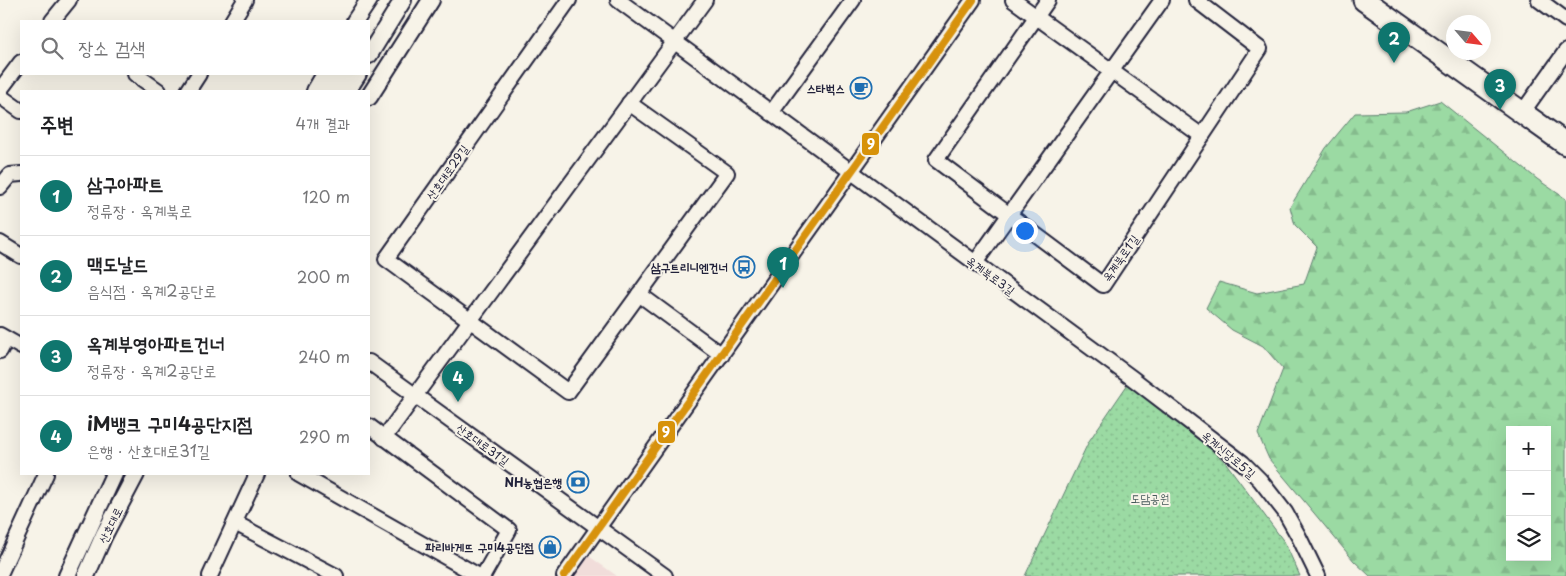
<!DOCTYPE html>
<html lang="ko">
<meta charset="utf-8">
<style>
body{margin:0;font-family:"Playpen Sans","Poor Story",sans-serif;background:#f2f2f2;color:#202124}
.controls{position:absolute;right:15px;bottom:15px;display:grid;overflow:hidden;border-radius:0px;box-shadow:0 5px 20px #0002}
.controls button{width:45px;height:45px;display:grid;place-items:center;padding:0;border:0;border-bottom:1px solid #e0e0e0;background:#fff;color:#202124;font:25px sans-serif}
.compass{position:absolute;left:1446px;top:15px;width:45px;height:45px;border-radius:50%;background:#fff;box-shadow:0 5px 20px #0002;rotate:118deg}
.you{position:absolute;left:1024px;top:230px;width:18px;height:18px;margin:-12px;border:4px solid #fff;border-radius:50%;background:#1a73e8;box-shadow:0 0 0 8px #1a73e833}
.badge{display:grid;place-items:center;width:32px;height:32px;border-radius:50%;background:#0f766e;color:#fff;font-size:16px;font-weight:700}
.pin{position:absolute;translate:-50% -41px;filter:drop-shadow(0 1px 2px #0008)}
.pin::after{content:'';position:absolute;top:26px;width:18px;height:15px;background:inherit;clip-path:polygon(0 0,100% 0,50% 100%)}
.list{margin:0;padding:0;list-style:none}
h2{display:flex;justify-content:space-between;align-items:center;height:65px;margin:0;padding:0 20px;font-size:21px}
h2 small{font-size:16px;font-weight:400;color:#757577}
.list li{display:grid;grid-template-columns:32px 1fr auto;gap:15px;align-items:center;box-sizing:border-box;height:80px;padding:0 20px;border-top:1px solid #e0e0e0}
.list b{display:block;font-size:19px;white-space:nowrap}
.list p{margin:0;font-size:16px;white-space:nowrap;color:#757577}
.list em{font-size:16px;font-style:normal;color:#757577}
.icon{flex:none;width:28px;height:28px;fill:none;stroke:currentColor;stroke-width:2;stroke-linecap:round;stroke-linejoin:round}
.map{position:relative;flex:none;width:1566px;height:576px;overflow:hidden}
.search{position:absolute;background:#fff;box-shadow:0 5px 20px #0002;left:20px;top:20px;width:350px;height:55px;display:flex;align-items:center;gap:12px;box-sizing:border-box;padding:0 18px;border-radius:0px;color:#757577;font-size:19px}
.panel{position:absolute;background:#fff;box-shadow:0 5px 20px #0002;left:20px;top:90px;width:350px;height:385px;border-radius:0px}
.map>svg:first-child{display:block}
.built{fill:#f1ddda}
.forest{fill:url(#forest-firs);stroke:#5e7e6f;fill-rule:evenodd}
.park{fill:url(#park-dots);stroke:#5e7e6f}
.lines{fill:none;stroke-linecap:round;stroke-linejoin:round}
.minor-casing{stroke:#22223b;stroke-width:18}
.tertiary-casing{stroke:#22223b;stroke-width:20}
.primary-casing{stroke:#22223b;stroke-width:25}
.minor{stroke:#f7f3e8;stroke-width:14}
.tertiary{stroke:#f7f3e8;stroke-width:16}
.primary{stroke:#f7f3e8;stroke-width:21}
.bus-1-casing{stroke:#f7f3e8;stroke-width:11}
.bus-1{stroke:#d79209;stroke-width:8}
.labels{text-anchor:middle;dominant-baseline:central;stroke-width:4;stroke-linejoin:round;paint-order:stroke}
.poi-label{font-size:12px;font-weight:bold;fill:#22223b;stroke:#f7f3e8;text-anchor:end}
.street-label{font-size:12px;fill:#22223b;stroke:#f7f3e8}
.park-label{font-size:12px;fill:#46595a;stroke:#f7f3e8}
.line-badge{stroke:#f7f3e8;stroke-width:2}
.badge-label{font-size:14px;text-anchor:middle;font-weight:bold;fill:#fff}
</style>
<div class="map">
<svg width="1566" height="576" viewBox="0 0 1566 576">
<defs>
<pattern id="forest-firs" width="22" height="20" patternUnits="userSpaceOnUse" patternTransform="scale(1.25)"><rect width="22" height="20" fill="#9bdaa3"/><path d="M5 1l3.5 6h-7zM16 11l3.5 6h-7z" fill="#85bb8d"/></pattern>
<pattern id="park-dots" width="8" height="8" patternUnits="userSpaceOnUse" patternTransform="scale(1.25)"><rect width="8" height="8" fill="#9bdaa3"/><path d="M2 2h.1M6 6h.1" fill="none" stroke="#85bb8d" stroke-width="1.8" stroke-linecap="round"/></pattern>
</defs>
<rect width="100%" height="100%" fill="#f7f3e8"/>
<filter id="ink" filterUnits="userSpaceOnUse"><feTurbulence type="fractalNoise" baseFrequency=".02" numOctaves="2"/><feDisplacementMap in="SourceGraphic" scale="10" xChannelSelector="R" yChannelSelector="G"/><feConvolveMatrix kernelMatrix="1 2 1 2 8 2 1 2 1" color-interpolation-filters="sRGB"/></filter>
<g filter="url(#ink)">
<path class="built" d="M586,554L617,576H571Z"/>
<path class="forest" d="M1440,101L1537,179L1566,199V576H1370L1354,561L1269,459L1258,434L1283,369L1263,346L1232,330L1206,308L1219,282L1257,293L1304,284L1317,247L1295,225L1290,207L1326,148L1355,113L1406,112ZM1510,430H1547V557H1510Z"/>
<path class="park" d="M1132,378L1226,463L1285,543L1300,576H1025L1089,441Z"/>
<g class="lines">
<g class="minor-casing">
<g id="minor">
<path d="M569,0L386,259L568,392L727,173L629,103"/>
<path d="M618,0L1132,378L1243,463L1260,480L1285,512L1299,537L1318,576"/>
<path d="M1013,0L1202,136"/>
<path d="M1048,0L936,160L1103,285L1260,49L1196,0"/>
<path d="M1539,0L1566,20"/>
<path d="M52,21L69,0"/>
<path d="M232,21L245,0"/>
<path d="M135,74L159,91"/>
<path d="M0,90L21,62"/>
<path d="M188,91L199,74"/>
<path d="M0,96L21,111"/>
<path d="M771,113L853,0"/>
<path d="M1522,113L1566,51"/>
<path d="M0,187L10,175L21,174"/>
<path d="M0,243L21,256"/>
<path d="M975,263L1162,0"/>
<path d="M639,294L722,355"/>
<path d="M0,335L21,347"/>
<path d="M0,351L6,339"/>
<path d="M369,362L665,576"/>
<path d="M369,426L509,530L483,576"/>
<path d="M384,438L705,0"/>
<path d="M299,474L479,576"/>
<path d="M235,523L336,576"/>
<path d="M0,574L46,474"/>
<path d="M210,576L257,474"/>
<path d="M564,576L973,0"/>
</g>
</g>
<g class="tertiary-casing">
<g id="tertiary">
<path d="M355,21L369,0"/>
<path d="M369,55L403,0"/>
<path d="M315,91L325,74"/>
<path d="M331,91L343,74"/>
<path d="M347,91L358,74"/>
<path d="M369,97L431,0"/>
<path d="M67,576L114,474"/>
<path d="M86,576L104,535L136,474"/>
</g>
</g>
<g class="primary-casing">
<path id="primary" d="M1364,0L1566,144"/>
</g>
<use href="#minor" class="minor"/>
<use href="#tertiary" class="tertiary"/>
<use href="#primary" class="primary"/>
<g class="bus-1-casing">
<path id="bus-1" d="M564,576L973,0"/>
</g>
<use href="#bus-1" class="bus-1"/>
</g>
</g>
<defs>
<g id="cafe-ring" transform="scale(1.125)"><circle r="9.5" fill="#f7f3e8" stroke="#1f6fb2" stroke-width="1.5"/><path d="M-5.5-4.5H6V0H3Q3 3.5 0 3.5H-2.5Q-5.5 3.5-5.5 0ZM3-3.2v2h1.7v-2ZM-6 4.5H4V6H-6Z" fill="#1f6fb2"/></g>
<g id="bus-ring" transform="scale(1.125)"><circle r="9.5" fill="#f7f3e8" stroke="#1f6fb2" stroke-width="1.5"/><path d="M-5-6H5V4H4V6H2V4H-2V6H-4V4H-5ZM-3.5-4V0h7V-4ZM-3.5 1.2v1.5H-2V1.2ZM2 1.2v1.5H3.5V1.2Z" fill="#1f6fb2"/></g>
<g id="bank-ring" transform="scale(1.125)"><circle r="9.5" fill="#f7f3e8" stroke="#1f6fb2" stroke-width="1.5"/><path d="M-6-4H6V4H-6ZM0-2.3a2.3 2.3 0 1 0 0 4.6a2.3 2.3 0 1 0 0-4.6Z" fill="#1f6fb2"/></g>
<g id="shop-ring" transform="scale(1.125)"><circle r="9.5" fill="#f7f3e8" stroke="#1f6fb2" stroke-width="1.5"/><path d="M-5-2.5h2.3a2.7 3.5 0 0 1 5.4 0H5L5.5 6h-11ZM-1.5-2.5h3a1.5 2.3 0 0 0-3 0Z" fill="#1f6fb2"/></g>
</defs>
<g fill-rule="evenodd">
<use href="#cafe-ring" x="861" y="88"/>
<use href="#bus-ring" x="744" y="267"/>
<use href="#bank-ring" x="578" y="482"/>
<use href="#shop-ring" x="550" y="547"/>
</g>
<g class="labels">
<g class="poi-label">
<text x="845" y="88">스타벅스</text>
<text x="728" y="267">삼구트리니엔건너</text>
<text x="562" y="482">NH농협은행</text>
<text x="534" y="547">파리바게뜨 구미4공단점</text>
</g>
<g class="street-label">
<text transform="translate(447 172) rotate(-55)">산호대로29길</text>
<text transform="translate(1120 258) rotate(-55)">옥계북로1길</text>
<text transform="translate(991 275) rotate(36)">옥계북로3길</text>
<text transform="translate(483 444) rotate(36)">산호대로31길</text>
<text transform="translate(1229 454) rotate(40)">옥계신당로5길</text>
<text transform="translate(110 525) rotate(-64)">산호대로</text>
</g>
<g class="park-label">
<text x="1150" y="498">도담공원</text>
</g>
</g>
<g class="line-badge">
<rect x="861" y="132" width="19" height="24" rx="5" fill="#d79209"/>
<rect x="657" y="420" width="19" height="24" rx="5" fill="#d79209"/>
</g>
<g class="badge-label">
<text x="871" y="149">9</text>
<text x="666" y="437">9</text>
</g>
</svg>
<div class="controls">
<button>+</button>
<button>−</button>
<button><svg class="icon" aria-label="layers" viewBox="0 0 24 24"><path d="M12 4l9 5-9 5-9-5zM3 14l9 5 9-5"/></svg></button>
</div>
<svg class="compass" viewBox="-18 -18 36 36"><path d="M0-13l5 13h-10z" fill="#e53935"/><path d="M0 13l5-13h-10z" fill="#757577"/></svg>
<div class="you"></div>
<div class="pin badge" style="left:783px;top:288px">1</div>
<div class="pin badge" style="left:1394px;top:63px">2</div>
<div class="pin badge" style="left:1500px;top:110px">3</div>
<div class="pin badge" style="left:458px;top:402px">4</div>
<div class="search"><svg class="icon" aria-label="search" viewBox="0 0 24 24"><circle cx="10" cy="10" r="6"/><path d="M15 15l6 6"/></svg>장소 검색</div>
<section class="panel">
<h2>주변<small>4개 결과</small></h2>
<ul class="list">
<li><span class="badge">1</span><div><b>삼구아파트</b><p>정류장 · 옥계북로</p></div><em>120 m</em></li>
<li><span class="badge">2</span><div><b>맥도날드</b><p>음식점 · 옥계2공단로</p></div><em>200 m</em></li>
<li><span class="badge">3</span><div><b>옥계부영아파트건너</b><p>정류장 · 옥계2공단로</p></div><em>240 m</em></li>
<li><span class="badge">4</span><div><b>iM뱅크 구미4공단지점</b><p>은행 · 산호대로31길</p></div><em>290 m</em></li>
</ul>
</section>
</div>
